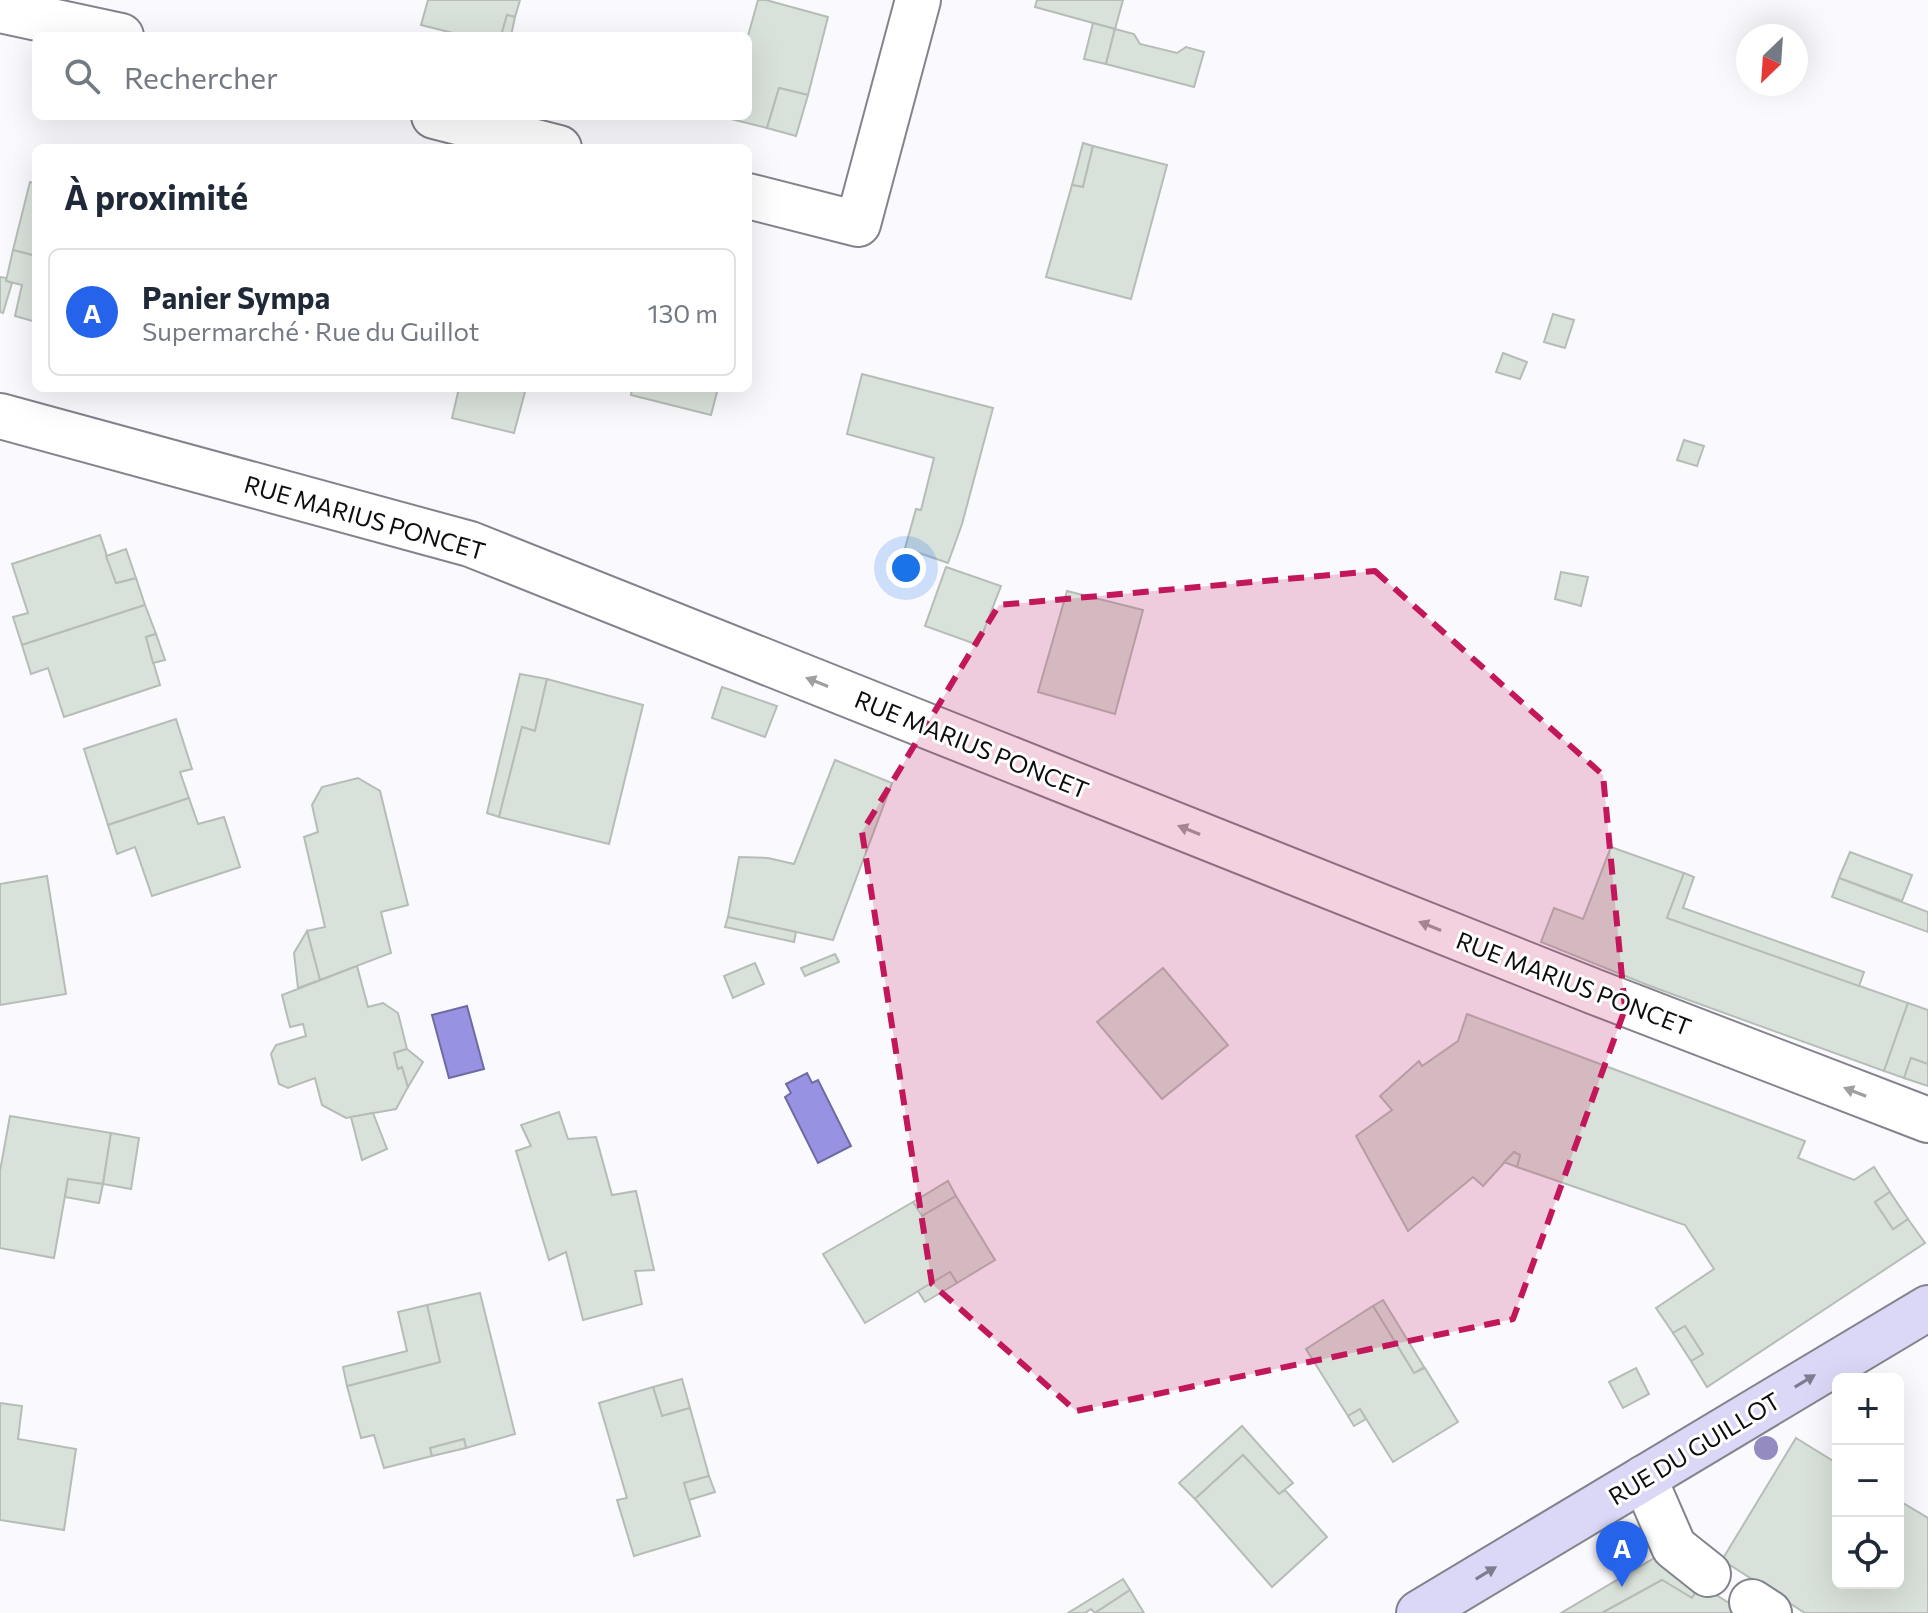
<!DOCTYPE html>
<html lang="fr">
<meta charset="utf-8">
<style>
body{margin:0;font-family:Commissioner,sans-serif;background:#f6f6f7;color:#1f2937}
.controls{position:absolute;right:24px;bottom:24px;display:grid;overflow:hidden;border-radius:12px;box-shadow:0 8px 32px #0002}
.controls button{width:72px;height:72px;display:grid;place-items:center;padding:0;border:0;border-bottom:2px solid #e0e1e3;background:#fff;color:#1f2937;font:40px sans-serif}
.compass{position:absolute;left:1736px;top:24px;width:72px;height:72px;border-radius:50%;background:#fff;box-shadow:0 8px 32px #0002;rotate:205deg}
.you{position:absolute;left:906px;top:568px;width:28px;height:28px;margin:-20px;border:6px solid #fff;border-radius:50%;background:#1a73e8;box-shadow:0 0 0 12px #1a73e833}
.badge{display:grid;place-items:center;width:52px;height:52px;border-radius:50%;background:#2563eb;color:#fff;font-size:26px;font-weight:700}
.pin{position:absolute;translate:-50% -66px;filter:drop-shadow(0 2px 4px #0008)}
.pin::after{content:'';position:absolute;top:42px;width:28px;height:24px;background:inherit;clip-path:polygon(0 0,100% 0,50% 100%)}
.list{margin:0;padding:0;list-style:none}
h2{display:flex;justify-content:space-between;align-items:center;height:104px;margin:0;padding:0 32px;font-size:34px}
h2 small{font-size:26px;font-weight:400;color:#747a83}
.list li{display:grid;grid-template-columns:52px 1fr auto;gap:24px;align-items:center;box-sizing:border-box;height:128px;margin:0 16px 16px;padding:0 16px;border:2px solid #e0e1e3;border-radius:12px}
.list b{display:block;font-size:30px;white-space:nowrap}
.list p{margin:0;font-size:26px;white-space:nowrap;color:#747a83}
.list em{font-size:26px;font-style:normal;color:#747a83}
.icon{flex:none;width:44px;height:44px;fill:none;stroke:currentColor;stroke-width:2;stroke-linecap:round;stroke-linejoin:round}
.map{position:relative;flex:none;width:1928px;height:1613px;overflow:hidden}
.search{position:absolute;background:#fff;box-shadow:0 8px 32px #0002;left:32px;top:32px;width:720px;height:88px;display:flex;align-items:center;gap:20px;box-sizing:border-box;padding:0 28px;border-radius:12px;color:#747a83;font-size:30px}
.panel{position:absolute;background:#fff;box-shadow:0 8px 32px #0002;left:32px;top:144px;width:720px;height:248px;border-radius:12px}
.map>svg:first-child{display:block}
.water{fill:#9793e2;stroke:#6e6ba3;stroke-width:2}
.building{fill:#d9e2da;stroke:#b5bdb6;stroke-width:2}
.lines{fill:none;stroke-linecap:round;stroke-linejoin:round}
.street-casing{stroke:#82838c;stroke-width:48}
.secondary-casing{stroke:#82838c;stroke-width:48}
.street{stroke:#fff;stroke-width:44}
.secondary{stroke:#dad8f6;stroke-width:44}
.tree{fill:#948cc0}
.oneway{fill:#9f9fa0}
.oneway2{fill:#7e7d8f}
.marked{fill:#c2185b;fill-opacity:0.2;stroke:#c2185b;stroke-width:6;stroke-dasharray:16 10;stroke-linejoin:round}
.labels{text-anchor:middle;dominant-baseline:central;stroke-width:6;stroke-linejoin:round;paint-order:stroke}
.street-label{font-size:24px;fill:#0e0e11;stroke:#fff}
</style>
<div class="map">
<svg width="1928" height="1613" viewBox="0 0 1928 1613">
<rect width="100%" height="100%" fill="#f9f9fe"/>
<g class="water">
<path d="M467,1006L484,1069L449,1078L432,1015Z"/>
<path d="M807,1073L812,1083L818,1080L851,1146L818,1163L785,1097L791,1093L786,1084Z"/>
</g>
<g class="building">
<path d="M428,0H520L515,17L507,15L501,36H465L421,25Z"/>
<path d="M758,0H766L828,17L808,95L779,88L767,128L719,116H748V36Z"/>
<path d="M1037,0H1123L1115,29L1035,7Z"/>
<path d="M507,15L515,17L511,36H501Z"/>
<path d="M1093,23L1115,29L1106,64L1084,59Z"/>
<path d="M1115,29L1134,34L1140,44L1177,53L1186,47L1204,52L1194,87L1106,64Z"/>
<path d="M779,88L808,95L796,136L767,128Z"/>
<path d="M1083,143L1093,146L1083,187L1072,185Z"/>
<path d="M1093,146L1167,165L1131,299L1046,277L1072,185L1083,187Z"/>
<path d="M30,182L36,184L35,234L36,235V256L13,250Z"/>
<path d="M13,250L36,256V322L15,316L22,285L6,281Z"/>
<path d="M0,277L6,278V281L12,283L3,313L0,312Z"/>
<path d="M1553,314L1574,320L1565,348L1544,342Z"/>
<path d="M1503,353L1527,362L1520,379L1496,372Z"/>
<path d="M862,374L993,408L962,524L948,563L905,548L916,509L921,510L934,458L847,434Z"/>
<path d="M459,388H526L514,433L452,418Z"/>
<path d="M632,388H718L711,415L631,395Z"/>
<path d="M1684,440L1704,446L1697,466L1677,460Z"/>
<path d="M100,535L116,583L136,578L145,605L22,645L13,617L28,613L12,564Z"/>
<path d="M126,549L136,578L116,583L106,556Z"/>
<path d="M946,567L1001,586L978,645L925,626Z"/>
<path d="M1561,572L1588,577L1581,606L1555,599Z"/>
<path d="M1067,591L1143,610L1115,714L1038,692Z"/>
<path d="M145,605L156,634L146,637L160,685L64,717L48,668L31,674L22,645Z"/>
<path d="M156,634L165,660L153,663L146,637Z"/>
<path d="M520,674L547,679L535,731L522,727L499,817L487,813Z"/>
<path d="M547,679L643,705L609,844L499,817L522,727L535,731Z"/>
<path d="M722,687L777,706L765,737L712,718Z"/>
<path d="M176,719L192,769L180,772L189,798L108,825L84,749Z"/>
<path d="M835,760L892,783L833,940L728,917L739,857L768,858L794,864Z"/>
<path d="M358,778L380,791L408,905L381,912L391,953L320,980L307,931L325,927L304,837L318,832L312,805L322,787Z"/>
<path d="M189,798L198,824L224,817L240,867L152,896L135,847L117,854L108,825Z"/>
<path d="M1611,847L1684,873L1667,918L1908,1003L1884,1071L1650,986L1541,942L1554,908L1583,919Z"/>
<path d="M1850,852L1912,875L1902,901L1839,878Z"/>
<path d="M1684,873L1694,877L1683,908L1864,972L1859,986L1667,918Z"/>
<path d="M47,876L66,994L0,1005V884Z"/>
<path d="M1839,878L1928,912V932L1832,897Z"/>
<path d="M728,917L796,932L794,942L725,927Z"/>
<path d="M307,931L320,980L298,988L294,953Z"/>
<path d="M835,954L839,962L805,976L801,968Z"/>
<path d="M755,963L764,984L733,998L724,976Z"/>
<path d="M357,966L368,1007L383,1003L398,1013L407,1049L394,1053L398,1069L402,1067L408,1087L396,1109L346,1118L322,1105L315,1078L288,1088L279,1084L271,1054L276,1045L306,1036L303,1024L290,1027L282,995Z"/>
<path d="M1163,968L1228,1045L1162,1099L1097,1022Z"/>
<path d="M1908,1003L1928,1010V1064L1911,1058L1904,1078L1884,1071Z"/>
<path d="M1467,1014L1805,1141L1798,1158L1854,1180L1874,1167L1890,1192L1875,1202L1893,1229L1908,1219L1925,1243L1707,1387L1691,1361L1703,1354L1685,1326L1673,1333L1656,1308L1714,1269L1685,1225L1517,1167L1520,1155L1514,1152L1483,1186L1473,1177L1408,1231L1356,1136L1392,1110L1380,1096L1419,1061L1422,1066L1458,1041Z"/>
<path d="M407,1049L423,1062L408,1087L402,1067L398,1069L394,1053Z"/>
<path d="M1911,1058L1928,1064V1086L1904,1078Z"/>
<path d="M559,1112L568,1139L596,1137L612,1195L636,1191L654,1270L635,1271L642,1304L583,1320L566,1252L549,1260L516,1151L531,1146L521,1125Z"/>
<path d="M373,1113L387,1149L362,1160L351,1117Z"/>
<path d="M10,1116L111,1133L103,1184L68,1179L54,1258L0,1248V1171Z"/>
<path d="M111,1133L139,1138L131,1189L103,1184Z"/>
<path d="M1514,1152L1520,1155L1517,1167L1504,1162Z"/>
<path d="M68,1179L103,1184L99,1203L65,1197Z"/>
<path d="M948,1181L956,1196L922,1216L913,1202Z"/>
<path d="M1890,1192L1908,1219L1893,1229L1875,1202Z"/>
<path d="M956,1196L995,1260L957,1283L950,1272L865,1323L823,1254L913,1202L922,1216Z"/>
<path d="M950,1272L957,1283L925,1302L918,1291Z"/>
<path d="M480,1293L515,1434L466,1448L464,1439L430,1448L432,1456L384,1468L374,1435L361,1438L347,1386L440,1362L427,1305Z"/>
<path d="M1383,1300L1424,1367L1414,1373L1373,1306Z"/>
<path d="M427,1305L440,1362L347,1386L343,1367L407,1351L398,1312Z"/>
<path d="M1373,1306L1414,1373L1425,1368L1458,1422L1393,1462L1360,1409L1348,1416L1306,1349Z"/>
<path d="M1685,1326L1703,1354L1691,1361L1673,1333Z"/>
<path d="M1636,1368L1649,1394L1623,1408L1609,1382Z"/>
<path d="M682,1379L690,1408L662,1416L653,1387Z"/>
<path d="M653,1387L662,1416L690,1408L709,1476L684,1483L700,1536L634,1556L617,1500L627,1498L599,1403Z"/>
<path d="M0,1403L22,1406L18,1439L76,1449L64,1530L0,1520Z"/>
<path d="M1360,1409L1366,1419L1354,1426L1348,1416Z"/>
<path d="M1242,1426L1293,1483L1279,1494L1243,1455L1195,1499L1179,1483Z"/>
<path d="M1796,1438L1838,1464V1583H1898V1500L1928,1518V1613H1805L1722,1560Z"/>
<path d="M464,1439L466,1448L432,1456L430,1448Z"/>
<path d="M1243,1455L1279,1494L1285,1490L1327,1537L1272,1587L1195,1499Z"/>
<path d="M709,1476L715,1492L689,1500L684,1483Z"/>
<path d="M1656,1557L1700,1585L1692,1598L1662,1580L1602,1613H1561Z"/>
<path d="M1123,1579L1130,1590L1095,1613L1091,1609L1085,1613H1068Z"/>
<path d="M1662,1580L1692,1598L1700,1585L1742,1611L1741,1613H1602Z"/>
<path d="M1130,1590L1144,1613H1095Z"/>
</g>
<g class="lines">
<g class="street-casing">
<g id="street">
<path d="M0,10L121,36"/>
<path d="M434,116L559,148"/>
<path d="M748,196L858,224L918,0"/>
<path d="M0,416L470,544L1595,992L1928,1120"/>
<path d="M1644,1478L1674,1547L1708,1574"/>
<path d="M1752,1602L1769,1613"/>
</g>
</g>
<g class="secondary-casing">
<path id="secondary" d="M1419,1613L1928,1308"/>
</g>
<use href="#street" class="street"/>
<use href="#secondary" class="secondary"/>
</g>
<circle class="tree" cx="1766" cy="1448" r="12"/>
<defs><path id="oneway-solid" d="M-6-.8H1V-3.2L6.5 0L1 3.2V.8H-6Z" transform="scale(2)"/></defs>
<g class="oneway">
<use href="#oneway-solid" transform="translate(817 682) rotate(-158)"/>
<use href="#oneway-solid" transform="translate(1189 830) rotate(-158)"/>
<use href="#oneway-solid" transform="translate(1430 926) rotate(-158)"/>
<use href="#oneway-solid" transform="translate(1855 1092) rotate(-159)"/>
</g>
<g class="oneway2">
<use href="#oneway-solid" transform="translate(1805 1381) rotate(-31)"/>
<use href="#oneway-solid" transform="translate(1486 1573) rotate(-31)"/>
</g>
<path class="marked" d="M1375,571L1603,775L1625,1009L1513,1319L1076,1411L932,1284L862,832L999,605Z"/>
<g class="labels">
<g class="street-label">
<text transform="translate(365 517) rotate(16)">RUE MARIUS PONCET</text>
<text transform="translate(972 744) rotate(22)">RUE MARIUS PONCET</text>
<text transform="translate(1574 983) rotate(21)">RUE MARIUS PONCET</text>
<text transform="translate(1694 1448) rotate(-31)">RUE DU GUILLOT</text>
</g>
</g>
</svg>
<div class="controls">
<button>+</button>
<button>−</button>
<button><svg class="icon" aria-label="locate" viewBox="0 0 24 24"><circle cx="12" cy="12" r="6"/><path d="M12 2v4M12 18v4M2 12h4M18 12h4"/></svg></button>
</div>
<svg class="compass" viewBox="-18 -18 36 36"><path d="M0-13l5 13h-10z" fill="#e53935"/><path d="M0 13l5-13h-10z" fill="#747a83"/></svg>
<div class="you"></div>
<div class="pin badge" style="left:1622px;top:1587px">A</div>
<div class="search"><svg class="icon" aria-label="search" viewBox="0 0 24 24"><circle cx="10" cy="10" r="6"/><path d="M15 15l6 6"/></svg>Rechercher</div>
<section class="panel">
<h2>À proximité<small></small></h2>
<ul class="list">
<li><span class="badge">A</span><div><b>Panier Sympa</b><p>Supermarché · Rue du Guillot</p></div><em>130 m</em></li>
</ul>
</section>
</div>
